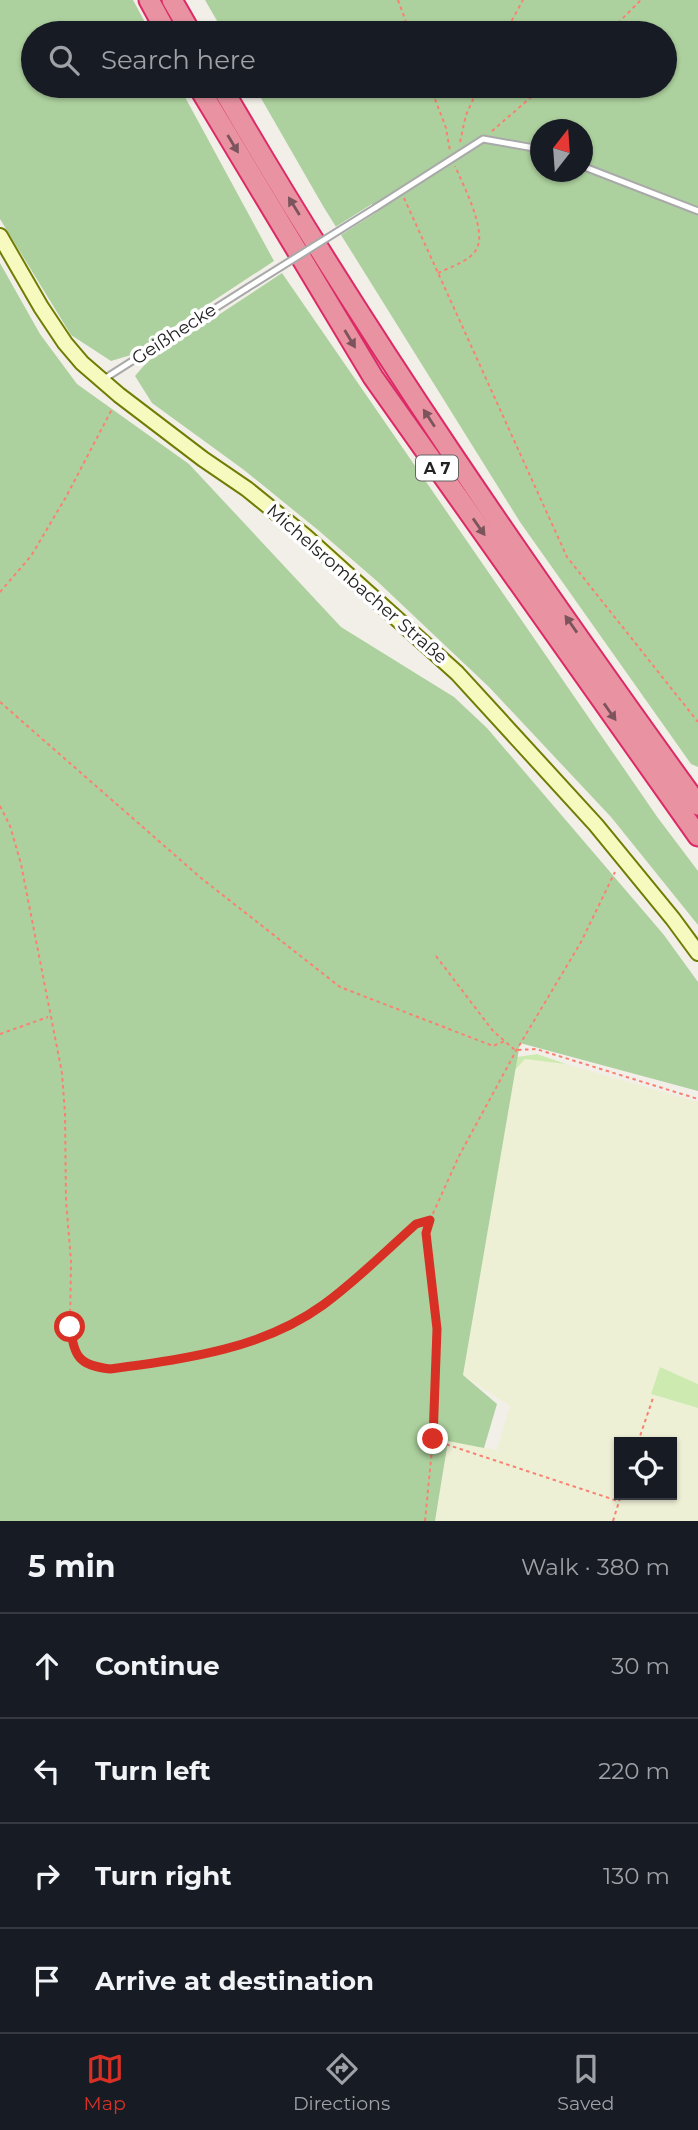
<!DOCTYPE html>
<meta charset="utf-8">
<style>
body{margin:0;font-family:Montserrat,sans-serif;background:#242831;color:#f1f3f6}
.controls{position:absolute;right:21px;bottom:21px;display:grid;overflow:hidden;border-radius:0px;box-shadow:0 2px 5px #0004}
.controls button{width:63px;height:63px;display:grid;place-items:center;padding:0;border:0;border-bottom:2px solid #363941;background:#171b24;color:#f1f3f6;font:35px sans-serif}
.compass{position:absolute;left:530px;top:119px;width:63px;height:63px;border-radius:50%;background:#171b24;box-shadow:0 2px 5px #0004;rotate:17deg}
.stop{position:absolute;width:21px;height:21px;margin:-16px;border:5px solid #d93025;border-radius:50%;background:#fff}
.stop.end{background:#d93025;border-color:#fff;box-shadow:0 2px 7px #0008}
.list{margin:0;padding:0;list-style:none}
h2{display:flex;justify-content:space-between;align-items:center;height:91px;margin:0;padding:0 28px;font-size:30px}
h2 small{font-size:23px;font-weight:400;color:#9ea1a6}
.list li{display:grid;grid-template-columns:46px 1fr auto;gap:21px;align-items:center;box-sizing:border-box;height:105px;padding:0 28px;border-top:2px solid #363941}
.list b{display:block;font-size:26px;white-space:nowrap}
.list em{font-size:23px;font-style:normal;color:#9ea1a6}
.icon{flex:none;width:38px;height:38px;fill:none;stroke:currentColor;stroke-width:2;stroke-linecap:round;stroke-linejoin:round}
.map{position:relative;flex:none;width:698px;height:1521px;overflow:hidden}
.search{position:absolute;background:#171b24;box-shadow:0 2px 5px #0004;left:21px;right:21px;top:21px;height:77px;display:flex;align-items:center;gap:18px;box-sizing:border-box;padding:0 24px;border-radius:38px;color:#9ea1a6;font-size:26px}
.sheet{height:511px;background:#171b24}
nav{display:flex;justify-content:space-around;align-items:center;box-sizing:border-box;height:98px;border-top:2px solid #363941;background:#171b24;font-size:19px;color:#9ea1a6}
nav a{display:grid;justify-items:center;gap:4px}
nav .on{color:#d93025}
.map>svg:first-child{display:block}
.farmland{fill:#eef0d5;fill-rule:evenodd}
.grass{fill:#cdebb0}
.forest{fill:#add19e;fill-rule:evenodd}
.pier{fill:#fff}
.lines{fill:none;stroke-linecap:round;stroke-linejoin:round}
.service-casing{stroke:#a9a9a9;stroke-width:9}
.secondary-casing{stroke:#707d05;stroke-width:18}
.motorway-casing{stroke:#dc2a67;stroke-width:23}
.path{stroke:#fa8072;stroke-width:2;stroke-dasharray:3.5 3.5;stroke-linecap:butt}
.service{stroke:#fff;stroke-width:5}
.secondary{stroke:#f7fabf;stroke-width:14}
.motorway{stroke:#e892a2;stroke-width:19}
.service-bridge-casing{stroke:#a9a9a9;stroke-width:9;stroke-linecap:butt}
.service-bridge{stroke:#fff;stroke-width:5}
.oneway{fill:#7b545c}
.route{stroke:#d93025;stroke-width:9}
.labels{text-anchor:middle;dominant-baseline:central;stroke-width:7;stroke-linejoin:round;paint-order:stroke}
.shield{fill:#fff;stroke:#646464;stroke-width:2}
.shield-label{font-size:16px;font-weight:bold;fill:#222}
.street-label{font-size:18px;fill:#222;stroke:#fff}
</style>
<div class="map">
<svg width="698" height="1521" viewBox="0 0 698 1521">
<rect width="100%" height="100%" fill="#f2efe9"/>
<path class="farmland" d="M532,1058L566,1064L698,1102V1384L660,1367L651,1394L698,1408V1521H435L448,1440L497,1450L510,1406L463,1375L515,1070L525,1059ZM619,1442H672V1495H619Z"/>
<g class="grass">
<path d="M537,1054L566,1064L525,1059L515,1070L517,1057Z"/>
<path d="M660,1367L698,1384V1408L651,1394Z"/>
</g>
<g class="forest">
<path d="M0,0H133L151,33H33V86H179L274,261L131,355L111,361L71,335L0,219Z"/>
<path d="M205,0H698V767L691,764L520,522L323,206L254,86H665V33H224ZM540,130H582V172H540Z"/>
<path d="M0,263L40,334L77,384L189,464L341,627L454,697L487,728L664,935L698,982V1091L520,1043L463,1375L497,1404L484,1448L448,1441L435,1521H0Z"/>
<path d="M282,273L658,818L698,871V925L611,817L489,687L378,582L318,530L244,470L152,403L135,376L147,362Z"/>
</g>
<path class="pier" d="M372,204L377,212L250,292L245,284Z"/>
<g class="lines">
<g class="service-casing">
<g id="service">
<path d="M582,166L698,211"/>
<path d="M375,208L483,139L540,149"/>
<path d="M104,379L247,288"/>
</g>
</g>
<g class="secondary-casing">
<path id="secondary" d="M0,236L41,307L65,343L82,363L119,395L203,459L247,489L305,536L457,673L596,825L673,919L698,953"/>
</g>
<g class="motorway-casing">
<g id="motorway">
<path d="M149,0L167,33"/>
<path d="M172,0L191,33"/>
<path d="M198,86L373,377L698,836"/>
<path d="M221,86C365,335 530,572 698,805"/>
</g>
</g>
<g class="path">
<path d="M398,0L410,33"/>
<path d="M505,33L523,0"/>
<path d="M608,33L641,0"/>
<path d="M430,86L446,128L450,151"/>
<path d="M492,131L544,86"/>
<path d="M460,142L466,115L479,86"/>
<path d="M404,198L567,557L698,722"/>
<path d="M438,273C450,267 468,262 476,250C488,232 463,185 455,166"/>
<path d="M0,592L31,556L66,497L112,409"/>
<path d="M0,702L201,878L340,987L493,1046L505,1041"/>
<path d="M0,806L10,826L21,864L62,1073L65,1114L66,1200L71,1261L70,1327L74,1353L84,1363L110,1369L183,1359L225,1350L270,1335L322,1306L416,1224L430,1220L459,1156L516,1051L581,942L615,872"/>
<path d="M436,956L493,1031L515,1050"/>
<path d="M0,1034L48,1017"/>
<path d="M518,1050L536,1049L698,1099"/>
<path d="M433,1440L618,1501"/>
<path d="M638,1442L653,1398"/>
<path d="M425,1521L432,1449L437,1329L426,1232L430,1221"/>
<path d="M613,1521L621,1495"/>
</g>
<use href="#service" class="service"/>
<use href="#secondary" class="secondary"/>
<use href="#motorway" class="motorway"/>
<g class="service-bridge-casing">
<path id="service-bridge" d="M247,288L375,208"/>
</g>
<use href="#service-bridge" class="service-bridge"/>
</g>
<defs><path id="oneway-solid" d="M-6-.8H1V-3.2L6.5 0L1 3.2V.8H-6Z" transform="scale(1.75)"/></defs>
<g class="oneway">
<use href="#oneway-solid" transform="translate(233 144) rotate(59)"/>
<use href="#oneway-solid" transform="translate(294 206) rotate(-122)"/>
<use href="#oneway-solid" transform="translate(350 339) rotate(59)"/>
<use href="#oneway-solid" transform="translate(429 418) rotate(-123)"/>
<use href="#oneway-solid" transform="translate(479 527) rotate(55)"/>
<use href="#oneway-solid" transform="translate(571 624) rotate(-125)"/>
<use href="#oneway-solid" transform="translate(610 712) rotate(55)"/>
</g>
<g class="lines">
<path class="route" d="M70,1327C75,1357 78,1365 110,1369C183,1359 261,1350 323,1305C356,1281 386,1251 416,1224L430,1220L426,1233L437,1329L433,1439"/>
</g>
<g class="labels">
<rect class="shield" x="416" y="455.5" width="42" height="25" rx="5"/>
<g class="shield-label">
<text x="437" y="468">A 7</text>
</g>
<g class="street-label">
<text transform="translate(174 334) rotate(-33)">Geißhecke</text>
<text transform="translate(357 584) rotate(41)">Michelsrombacher Straße</text>
</g>
</g>
</svg>
<div class="controls">
<button><svg class="icon" aria-label="locate" viewBox="0 0 24 24"><circle cx="12" cy="12" r="6"/><path d="M12 2v4M12 18v4M2 12h4M18 12h4"/></svg></button>
</div>
<svg class="compass" viewBox="-18 -18 36 36"><path d="M0-13l5 13h-10z" fill="#e53935"/><path d="M0 13l5-13h-10z" fill="#9ea1a6"/></svg>
<div class="stop" style="left:70px;top:1327px"></div>
<div class="stop end" style="left:433px;top:1439px"></div>
<div class="search"><svg class="icon" aria-label="search" viewBox="0 0 24 24"><circle cx="10" cy="10" r="6"/><path d="M15 15l6 6"/></svg>Search here</div>
</div>
<section class="sheet">
<h2>5 min<small>Walk · 380 m</small></h2>
<ul class="list">
<li><svg class="icon" aria-label="ahead" viewBox="0 0 24 24"><path d="M12 20V5M6 11l6-6 6 6"/></svg><div><b>Continue</b></div><em>30 m</em></li>
<li><svg class="icon" aria-label="left" viewBox="0 0 24 24"><path d="M17 20v-9H6M10 6l-5 5 5 5"/></svg><div><b>Turn left</b></div><em>220 m</em></li>
<li><svg class="icon" aria-label="right" viewBox="0 0 24 24"><path d="M7 20v-9h11M14 6l5 5-5 5"/></svg><div><b>Turn right</b></div><em>130 m</em></li>
<li><svg class="icon" aria-label="arrive" viewBox="0 0 24 24"><path d="M6 21V4h12l-3 4 3 4H6"/></svg><div><b>Arrive at destination</b></div></li>
</ul>
</section>
<nav>
<a class="on"><svg class="icon" aria-label="map" viewBox="0 0 24 24"><path d="M3 6l6-2 6 2 6-2v14l-6 2-6-2-6 2zM9 4v14M15 6v14"/></svg>Map</a>
<a><svg class="icon" aria-label="directions" viewBox="0 0 24 24"><path d="M12 3l9 9-9 9-9-9zM9 14v-3h6M13 9l2 2-2 2"/></svg>Directions</a>
<a><svg class="icon" aria-label="saved" viewBox="0 0 24 24"><path d="M7 4h10v16l-5-4-5 4z"/></svg>Saved</a>
</nav>
